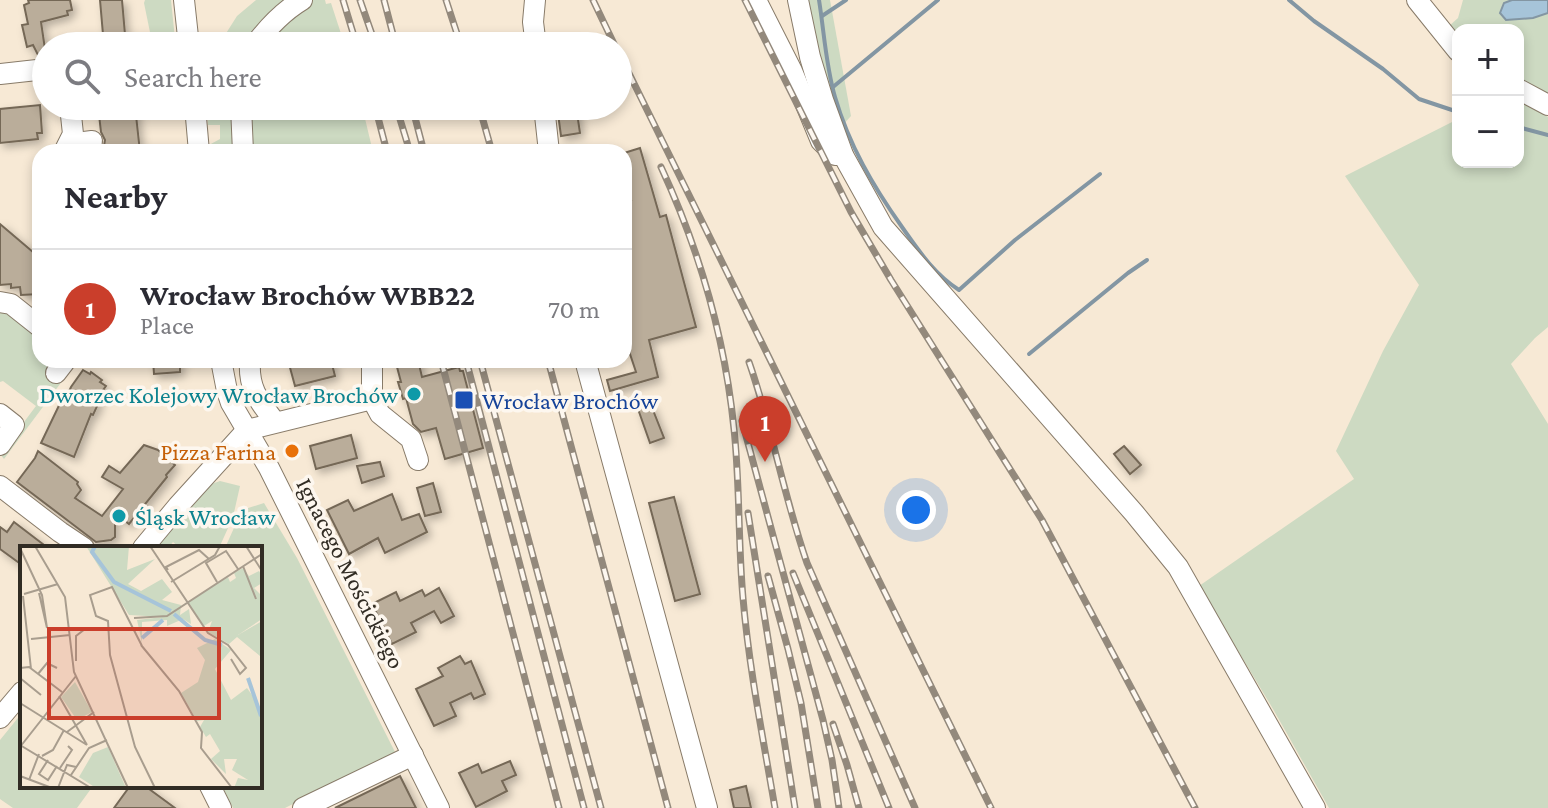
<!DOCTYPE html>
<meta charset="utf-8">
<style>
body{margin:0;font-family:"Crimson Pro",serif;background:#f7f7f7;color:#2b2b33}
.controls{position:absolute;right:24px;top:24px;display:grid;overflow:hidden;border-radius:16px;box-shadow:0 4px 12px #0003}
.controls button{width:72px;height:72px;display:grid;place-items:center;padding:0;border:0;border-bottom:2px solid #e1e1e2;background:#fff;color:#2b2b33;font:40px sans-serif}
.you{position:absolute;left:916px;top:510px;width:28px;height:28px;margin:-20px;border:6px solid #fff;border-radius:50%;background:#1a73e8;box-shadow:0 0 0 12px #1a73e833}
.badge{display:grid;place-items:center;width:52px;height:52px;border-radius:50%;background:#ca3e2b;color:#fff;font-size:26px;font-weight:700}
.pin{position:absolute;translate:-50% -66px;filter:drop-shadow(0 2px 4px #0008)}
.pin::after{content:'';position:absolute;top:42px;width:28px;height:24px;background:inherit;clip-path:polygon(0 0,100% 0,50% 100%)}
.list{margin:0;padding:0;list-style:none}
h2{display:flex;justify-content:space-between;align-items:center;height:104px;margin:0;padding:0 32px;font-size:34px}
h2 small{font-size:26px;font-weight:400;color:#7c7c81}
.list li{display:grid;grid-template-columns:52px 1fr auto;gap:24px;align-items:center;box-sizing:border-box;height:120px;padding:0 32px;border-top:2px solid #e1e1e2}
.list b{display:block;font-size:30px;white-space:nowrap}
.list p{margin:0;font-size:26px;white-space:nowrap;color:#7c7c81}
.list em{font-size:26px;font-style:normal;color:#7c7c81}
.icon{flex:none;width:44px;height:44px;fill:none;stroke:currentColor;stroke-width:2;stroke-linecap:round;stroke-linejoin:round}
.map{position:relative;flex:none;width:1548px;height:808px;overflow:hidden}
.search{position:absolute;background:#fff;box-shadow:0 4px 12px #0003;left:32px;top:32px;width:600px;height:88px;display:flex;align-items:center;gap:20px;box-sizing:border-box;padding:0 28px;border-radius:44px;color:#7c7c81;font-size:30px}
.panel{position:absolute;background:#fff;box-shadow:0 4px 12px #0003;left:32px;top:144px;width:600px;height:224px;border-radius:24px}
.map>svg:first-child{display:block}
.green{fill:#cddac2}
.water{fill:#a6c4d9;stroke:#8396a3;stroke-width:2}
.lines{fill:none;stroke-linecap:round;stroke-linejoin:round}
.stream{stroke:#8396a3;stroke-width:4}
.building{fill:#baad9a;stroke:#756857;stroke-width:2;filter:url(#shadow)}
.minor-casing{stroke:#887b69;stroke-width:22}
.minor{stroke:#fff;stroke-width:20}
.rail-casing{stroke:#93897c;stroke-width:7}
.rail{stroke:#fdf7ef;stroke-width:4;stroke-dasharray:12;stroke-linecap:butt}
.culture-dot{fill:#0f9aa8;stroke:#fdf7ef;stroke-width:3}
.transit-dot{fill:#1a4fb4;stroke:#fdf7ef;stroke-width:3}
.food-dot{fill:#e8710a;stroke:#fdf7ef;stroke-width:3}
.labels{text-anchor:middle;dominant-baseline:central;stroke-width:7;stroke-linejoin:round;paint-order:stroke}
.culture-label{font-size:24px;fill:#0d838f;stroke:#fdf7ef;text-anchor:end}
.transit-label{font-size:24px;fill:#164399;stroke:#fdf7ef;text-anchor:start}
.food-label{font-size:24px;fill:#c56008;stroke:#fdf7ef;text-anchor:end}
.street-label{font-size:24px;fill:#312c24;stroke:#fdf7ef}
.inset-river{fill:none;stroke:#a6c4d9;stroke-width:4}
.inset-road{fill:none;stroke:#a89d8e;stroke-width:2}
.view{fill:#ca3e2b;fill-opacity:0.15;stroke:#ca3e2b;stroke-width:4}
.inset-edge{fill:none;stroke:#312c24;stroke-width:4}
</style>
<div class="map">
<svg width="1548" height="808" viewBox="0 0 1548 808">
<defs>
<filter id="shadow"><feDropShadow dx="4" dy="4" stdDeviation="4" flood-color="#0004"/></filter>
</defs>
<rect width="100%" height="100%" fill="#f7e9d5"/>
<g class="green">
<path d="M145,0H171L175,39L173,43L156,46L152,42L144,3Z"/>
<path d="M256,0H325L326,4L331,3L345,46H218L237,16Z"/>
<path d="M807,0H830L851,116L841,127L827,96Z"/>
<path d="M1463,0H1512L1504,3L1533,18L1548,13V95L1518,78V30H1458V44L1448,27L1458,18Z"/>
<path d="M1518,97L1548,117V327L1535,338L1511,364L1548,424V808H1329L1273,709L1199,586L1354,479L1336,451L1383,351L1419,285L1345,176L1458,119V162H1518Z"/>
<path d="M207,106H362L373,152H209V145L220,139V125H208Z"/>
<path d="M0,307L40,333V360H55L51,370L63,380L4,459L0,454L36,406L3,381L0,382Z"/>
<path d="M220,481L240,486L233,517L219,548H180L173,542L168,548H156L206,486Z"/>
<path d="M264,503L297,558L395,752L285,808H233L222,786H260V548H225L242,510Z"/>
<path d="M22,713V786H93L77,808H13L0,799V740Z"/>
</g>
<path class="water" d="M1512,0H1548V13L1533,18L1506,20L1500,13L1504,3Z"/>
<g class="lines">
<g class="stream">
<path d="M819,0C824,31 826,67 835,97C849,145 873,186 902,227C919,251 934,274 959,290L1015,240L1100,174"/>
<path d="M1289,0L1314,21L1383,69L1419,99L1458,112"/>
<path d="M822,16L846,0"/>
<path d="M833,87L938,0"/>
<path d="M1518,127L1548,135"/>
<path d="M1029,354L1128,273L1147,260"/>
</g>
</g>
<g class="building">
<path d="M28,0H70L72,10L67,11L68,15L41,22L46,56L39,57L33,45L27,47L22,25L28,24L24,5L29,3Z"/>
<path d="M100,0H122L126,46H104Z"/>
<path d="M40,105L42,133H37L38,139L0,143V109Z"/>
<path d="M98,106H135L140,152H103L105,140L101,132Z"/>
<path d="M557,106H576L580,133L561,136Z"/>
<path d="M640,148L660,217L666,215L696,327L649,340L658,377L610,391L607,380L636,372L624,336V201L631,200L624,177V153Z"/>
<path d="M0,224L40,258V294L21,295L20,287L11,288V284L0,285Z"/>
<path d="M153,360H180V372L154,374Z"/>
<path d="M303,360H331L335,376L295,386L289,364Z"/>
<path d="M400,360H418L422,377L459,367L460,371H463L483,448L445,459L436,428L421,432L413,424L406,398L403,399L398,382H401L397,367L401,365Z"/>
<path d="M83,370L90,374L91,372L102,380L100,382L106,386L95,401L99,402L93,415L91,414L74,457L41,443L64,395L67,396L71,387Z"/>
<path d="M651,405L664,438L650,443L638,409Z"/>
<path d="M351,435L357,458L316,469L310,446Z"/>
<path d="M144,445L158,450L175,465L166,475L167,477L129,524L115,513V537L111,540L96,542L17,482L35,458L38,451L78,482L77,484L81,490L75,498L102,516L123,489L102,477L109,466L120,473Z"/>
<path d="M1124,446L1141,465L1130,474L1114,454Z"/>
<path d="M380,462L384,476L362,483L357,466Z"/>
<path d="M433,483L441,512L425,516L417,488Z"/>
<path d="M392,494L402,520L419,514L427,532L385,553L378,538L349,554L327,510L348,500L354,511Z"/>
<path d="M674,497L700,594L675,601L649,503Z"/>
<path d="M14,522L48,548H22V565L0,549V527L7,532Z"/>
<path d="M439,588L454,616L441,623L434,611L411,623L416,632L392,644L372,604L396,592L400,601L422,590L425,596Z"/>
<path d="M460,656L465,664L471,661L485,694L474,699L471,693L450,703L456,716L434,726L416,689L443,676L438,668Z"/>
<path d="M510,761L516,775L502,781L507,791L476,807L459,773L478,764L482,773Z"/>
<path d="M400,776L416,808H335Z"/>
<path d="M130,786H145L175,808H114Z"/>
<path d="M746,786L751,808H734L730,790Z"/>
</g>
<g class="lines">
<g class="minor-casing">
<g id="minor">
<path d="M184,0L189,46"/>
<path d="M535,0L533,22L536,46"/>
<path d="M756,0L792,71L821,141L835,155H843"/>
<path d="M798,0L810,57L823,100L843,155L883,227L1134,513L1178,567L1315,808"/>
<path d="M1417,0L1458,51"/>
<path d="M254,46C268,27 282,12 302,0"/>
<path d="M0,74L46,69"/>
<path d="M1518,89L1548,105"/>
<path d="M195,106L199,152"/>
<path d="M241,106L243,152"/>
<path d="M544,106L549,152"/>
<path d="M84,142L92,141"/>
<path d="M64,152L73,134L70,106"/>
<path d="M0,302L11,304L40,327"/>
<path d="M221,360L227,391L231,403L269,468L439,808"/>
<path d="M250,360C248,388 258,400 275,422"/>
<path d="M372,360V399L380,414L411,439L418,460"/>
<path d="M585,360L707,808"/>
<path d="M56,373L66,360"/>
<path d="M0,414L14,425L0,445"/>
<path d="M247,430L372,399"/>
<path d="M0,486L60,532L84,548"/>
<path d="M143,548L178,506L247,430"/>
<path d="M0,718L22,692"/>
<path d="M210,786L221,808"/>
<path d="M303,808L413,755"/>
</g>
</g>
<use href="#minor" class="minor"/>
<g class="rail-casing">
<g id="rail">
<path d="M343,0L357,46"/>
<path d="M360,0L376,46"/>
<path d="M384,0L396,46"/>
<path d="M446,0L461,46"/>
<path d="M593,0L615,46"/>
<path d="M745,0L851,212L891,280L1042,520L1195,808"/>
<path d="M618,51L991,808"/>
<path d="M375,106L387,152"/>
<path d="M396,106L410,152"/>
<path d="M412,106L424,152"/>
<path d="M479,106L492,152"/>
<path d="M661,167C699,249 725,339 734,429C740,485 738,542 743,598C749,668 763,738 775,808"/>
<path d="M441,360L559,808"/>
<path d="M466,360L584,808"/>
<path d="M480,360L601,808"/>
<path d="M548,360L668,808"/>
<path d="M749,362C772,428 784,497 807,563L915,808"/>
<path d="M742,421L823,720L832,760L839,808"/>
<path d="M748,513L795,808"/>
<path d="M793,573L889,808"/>
<path d="M768,576L788,649L801,703L818,808"/>
<path d="M833,724L847,765L859,808"/>
</g>
</g>
<use href="#rail" class="rail"/>
</g>
<g class="culture-dot">
<circle cx="414" cy="394" r="8"/>
<circle cx="119" cy="516" r="8"/>
</g>
<rect class="transit-dot" x="454" y="390" width="20" height="20" rx="4"/>
<circle class="food-dot" cx="292" cy="451" r="8"/>
<g class="labels">
<g class="culture-label">
<text x="398" y="394">Dworzec Kolejowy Wrocław Brochów</text>
<text x="135" y="516" text-anchor="start">Śląsk Wrocław</text>
</g>
<g class="transit-label">
<text x="482" y="400">Wrocław Brochów</text>
</g>
<g class="food-label">
<text x="276" y="451">Pizza Farina</text>
</g>
<g class="street-label">
<text transform="translate(351 573) rotate(63)">Ignacego Mościckiego</text>
</g>
</g>
<g transform="translate(20 546)">
<rect width="242" height="242" fill="#f7e9d5"/>
<path d="M66,0H109L107,24L135,13L108,38L121,45L142,33L152,46L142,54L161,59L160,69L169,63L171,78L163,73L147,80V74L122,76V97L117,74L143,71L109,69ZM223,22L229,30L239,25L242,30V37L234,42L242,50V73L218,89L242,75L240,110L217,91L209,98L188,86L192,75L184,80L168,56L208,31L210,36L216,32L214,27ZM195,93L211,104L195,123L211,154L227,142L237,156L242,176V242H214L218,232L228,234L212,224L217,213H204L206,228L191,213L200,205L190,188L186,191L180,181L184,174L177,175L161,147L178,136L185,114L177,102ZM55,136L72,166L57,174L41,151ZM88,201L106,242H76L59,231L73,207Z" fill="#cddac2"/>
<path class="inset-river" d="M75,0L72,6L94,36L151,65M154,68L185,94L202,99M122,92L143,74M228,132L241,170"/>
<path class="inset-road" d="M15,0L45,51L54,126L108,242M130,0L188,87L208,99L226,122L220,128L211,113M226,0L242,25M0,2L22,49L27,82L19,47M223,20L236,53M148,24L146,21L179,4L189,13M151,36L195,9L200,0M197,36L186,17L206,5L218,23M4,48L38,38M3,50L11,123M114,72L147,70L242,8M11,93L50,89M121,99L159,145L182,186L181,202L212,242M122,100L92,41L70,49L76,70L88,75L90,109L115,201L135,242M56,115V90L65,83M0,122L9,121L42,146M18,128L27,117L37,122M0,132L21,149M39,150L67,199M0,157L67,199M47,186L74,166M0,199L71,242M0,201L56,130M22,210L33,204L44,184M28,214L19,228L28,234L37,220M40,222L52,204L48,200M51,229L69,202L87,194M0,230L32,242M9,234L19,208M38,242L47,219L56,221"/>
<path class="view" d="M29,83H199V172H29Z"/>
<rect width="242" height="242" class="inset-edge"/>
</g>
</svg>
<div class="controls">
<button>+</button>
<button>−</button>
</div>
<div class="you"></div>
<div class="pin badge" style="left:765px;top:462px">1</div>
<div class="search"><svg class="icon" aria-label="search" viewBox="0 0 24 24"><circle cx="10" cy="10" r="6"/><path d="M15 15l6 6"/></svg>Search here</div>
<section class="panel">
<h2>Nearby<small></small></h2>
<ul class="list">
<li><span class="badge">1</span><div><b>Wrocław Brochów WBB22</b><p>Place</p></div><em>70 m</em></li>
</ul>
</section>
</div>
